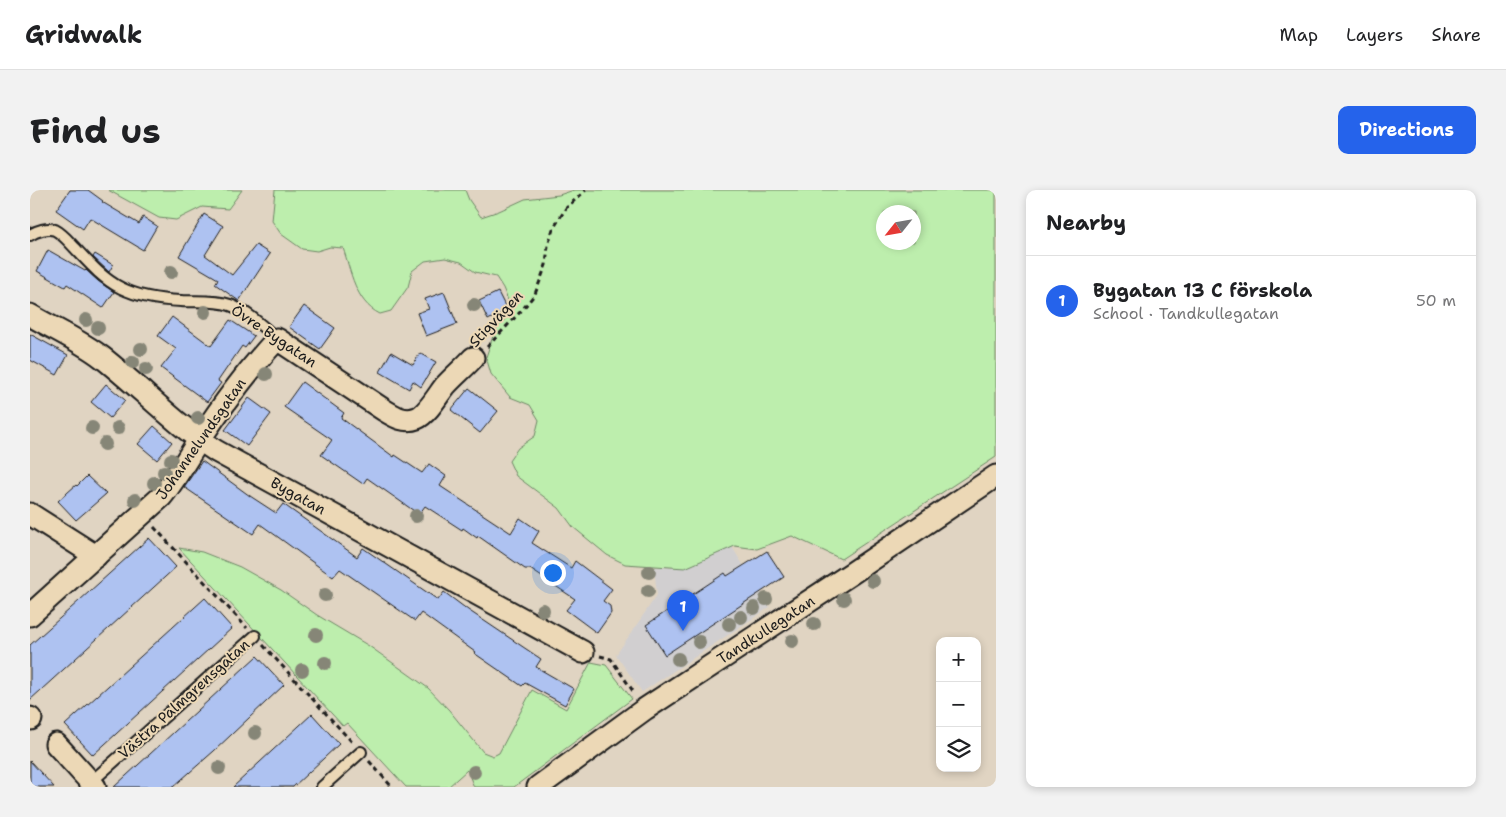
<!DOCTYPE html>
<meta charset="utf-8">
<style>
body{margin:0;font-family:"Shantell Sans",sans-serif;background:#f2f2f2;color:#202124}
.controls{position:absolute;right:15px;bottom:15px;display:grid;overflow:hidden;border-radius:10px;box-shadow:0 2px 8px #0003}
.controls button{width:45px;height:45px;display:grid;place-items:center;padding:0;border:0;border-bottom:1px solid #e0e0e0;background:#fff;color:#202124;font:25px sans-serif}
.compass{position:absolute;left:846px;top:15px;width:45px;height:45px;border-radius:50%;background:#fff;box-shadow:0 2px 8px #0003;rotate:239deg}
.you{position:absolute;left:522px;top:382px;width:18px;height:18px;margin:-12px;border:4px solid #fff;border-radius:50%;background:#1a73e8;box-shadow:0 0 0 8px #1a73e833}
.badge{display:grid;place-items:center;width:32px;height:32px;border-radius:50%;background:#2563eb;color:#fff;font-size:16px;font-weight:700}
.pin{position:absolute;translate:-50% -41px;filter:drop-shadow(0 1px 2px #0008)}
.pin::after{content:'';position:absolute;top:26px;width:18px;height:15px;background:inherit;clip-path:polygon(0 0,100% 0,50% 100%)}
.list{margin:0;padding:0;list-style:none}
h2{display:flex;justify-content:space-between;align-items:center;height:65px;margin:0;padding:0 20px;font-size:21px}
h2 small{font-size:16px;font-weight:400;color:#757577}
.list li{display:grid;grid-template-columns:32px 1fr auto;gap:15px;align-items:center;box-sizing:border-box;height:90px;padding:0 20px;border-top:1px solid #e0e0e0}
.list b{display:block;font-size:19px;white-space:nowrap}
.list p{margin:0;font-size:16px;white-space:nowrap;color:#757577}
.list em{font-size:16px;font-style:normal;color:#757577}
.icon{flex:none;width:28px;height:28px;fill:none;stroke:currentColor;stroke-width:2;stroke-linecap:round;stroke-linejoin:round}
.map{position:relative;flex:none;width:966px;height:597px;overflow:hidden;border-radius:10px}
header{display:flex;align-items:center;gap:30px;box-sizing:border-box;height:70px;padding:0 25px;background:#fff;border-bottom:1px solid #e0e0e0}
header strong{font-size:24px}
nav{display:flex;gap:28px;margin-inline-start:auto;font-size:18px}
.intro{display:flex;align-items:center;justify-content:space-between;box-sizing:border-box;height:120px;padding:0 30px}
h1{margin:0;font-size:35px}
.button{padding:12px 22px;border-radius:10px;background:#2563eb;color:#fff;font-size:18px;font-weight:700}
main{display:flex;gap:30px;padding:0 30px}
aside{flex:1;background:#fff;border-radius:10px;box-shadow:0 2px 8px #0003}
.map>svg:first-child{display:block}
.built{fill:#d1cfd0}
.green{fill:#bdeead;stroke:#6c8564;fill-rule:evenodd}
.building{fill:#aec2f1;stroke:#1c1c1c}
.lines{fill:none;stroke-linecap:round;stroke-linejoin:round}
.lane-casing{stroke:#1c1c1c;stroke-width:14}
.street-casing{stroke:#1c1c1c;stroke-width:25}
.path{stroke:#1c1c1c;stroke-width:3;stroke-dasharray:5 4;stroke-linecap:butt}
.lane{stroke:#ecd8b6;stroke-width:10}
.street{stroke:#ecd8b6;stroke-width:21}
.tree{fill:#868677}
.labels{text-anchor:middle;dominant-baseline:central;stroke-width:4;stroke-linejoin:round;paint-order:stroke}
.street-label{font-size:15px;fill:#1c1c1c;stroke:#ecd8b6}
</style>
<header>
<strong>Gridwalk</strong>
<nav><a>Map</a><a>Layers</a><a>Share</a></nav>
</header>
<div class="intro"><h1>Find us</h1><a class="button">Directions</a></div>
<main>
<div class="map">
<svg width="966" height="597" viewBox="0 0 966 597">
<rect width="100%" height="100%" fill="#e0d4c2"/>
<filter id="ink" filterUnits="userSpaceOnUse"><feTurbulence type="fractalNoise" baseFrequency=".02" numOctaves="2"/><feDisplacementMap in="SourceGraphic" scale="10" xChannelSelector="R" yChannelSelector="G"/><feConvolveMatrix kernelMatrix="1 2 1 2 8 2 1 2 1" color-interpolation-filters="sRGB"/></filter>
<g filter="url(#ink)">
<path class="built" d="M702,357L740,417L612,502L586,465L627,405L624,377L655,378Z"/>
<g class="green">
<path d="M78,0H212L198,19L172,17L146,30L129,28Z"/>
<path d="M245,0H435L439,10L451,27L469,21L495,9L529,5L544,0H966V267L811,369L762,346L727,359L705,356L655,378L595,374L577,365L543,337L529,318L486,286L479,271L488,258L505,246L509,230L500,215L480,207L461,184L456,167L465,140L478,126L480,115L473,98L466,87L445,82L431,72L415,68L395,71L382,81L378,97L361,121L350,124C325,112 321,81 313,58L300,57L287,61L272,59L251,44L242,31ZM884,22V52H854V22Z"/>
<path d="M149,358L172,362L210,377L251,400L287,425L339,456L398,498L419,520L453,562L463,566L469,563L502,500L536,519L561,472L576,475L602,509L484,597H444L437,580L418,597H376L317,533L313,536Z"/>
</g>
<g class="building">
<path d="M40,0H58L73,11L72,12L109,34L113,27L127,36L113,60L60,28L53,39L26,20Z"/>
<path d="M174,24L193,36L175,65L202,85L226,55L240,64L209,111L185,94L188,89L149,66Z"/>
<path d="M18,60L55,81L56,80L68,91L84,102L73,118L37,94L35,97L7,81Z"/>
<path d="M65,64L83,75L79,82L63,67Z"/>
<path d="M414,102L427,134L396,146L387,123L399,119L395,109Z"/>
<path d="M468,102L477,120L458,130L449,111Z"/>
<path d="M274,116L305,138L290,159L259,137Z"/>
<path d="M142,127L181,156L200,130L224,146L215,158L212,156L188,191L191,193L177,212L131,178L146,159L128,146Z"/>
<path d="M0,144L38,165L27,185L0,170Z"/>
<path d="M361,162L383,175L390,163L406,172L391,197L383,191L379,199L350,182Z"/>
<path d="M272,192L314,223L311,228L364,267L365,265L392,283L399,274L416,286L410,296L481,343L490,328L509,341L502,353L541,378L545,371L582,399L573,411L580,416L581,423L567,443L536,420L545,409L500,379H495L448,346L447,348L433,338L432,340L395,316L390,323L388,322L387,323L337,288L333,294L291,265L302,250L254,217Z"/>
<path d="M76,194L95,210L80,228L61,212Z"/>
<path d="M439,198L468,221L450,243L421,220Z"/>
<path d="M219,208L241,224L217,256L195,240Z"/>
<path d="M124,236L142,252L127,270L108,254Z"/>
<path d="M172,271L220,306L246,323L253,314L327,367L333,358L408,410L414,402L438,420L511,469L506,477L544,499L535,515L495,493L492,496L444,463L445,462L391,423L385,431L310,379L303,387L230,334L223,344L154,297Z"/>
<path d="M57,286L76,304L46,330L28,311L46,295L47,296Z"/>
<path d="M119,348L146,377L0,510V455Z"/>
<path d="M737,361L754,387L635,465L616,435L695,383L697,386Z"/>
<path d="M175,408L202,438L63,565L35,535Z"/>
<path d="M227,466L254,495L184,561L143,597H84Z"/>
<path d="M282,524L309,554L263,597H203Z"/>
<path d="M0,571L24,597H0Z"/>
</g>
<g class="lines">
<g class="lane-casing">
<g id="lane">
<path d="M0,45C6,41 18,37 25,40C33,44 39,52 45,58C59,73 73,89 91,98C109,107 131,110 151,111C167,112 185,110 200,115C217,121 233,137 247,149"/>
<path d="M61,592L225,446"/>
<path d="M292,597L331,562"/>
</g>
</g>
<g class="street-casing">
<g id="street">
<path d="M0,125C24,139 51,151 73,168C111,198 146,235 186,261L553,462"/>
<path d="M0,324L66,366"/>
<path d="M0,425L131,307C146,289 157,268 170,249C193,214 218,180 247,149L354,220C364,226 374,233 387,228C397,224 408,205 415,196C424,186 434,178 443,168"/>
<path d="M0,528L1,529"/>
<path d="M26,554L65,597"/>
<path d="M508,597L615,519L822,383L966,286"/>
</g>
</g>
<g class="path">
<path d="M457,157L492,120L505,104L516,75L518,55L523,39L536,18L556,0"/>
<path d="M124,337L217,438"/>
<path d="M233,455L322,552"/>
<path d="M570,466L581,469L605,504"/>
<path d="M339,571L362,597"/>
</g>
<use href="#lane" class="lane"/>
<use href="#street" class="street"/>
</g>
<g class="tree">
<circle cx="141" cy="82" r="7"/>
<circle cx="444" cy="115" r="7"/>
<circle cx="175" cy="122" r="7"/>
<circle cx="56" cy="130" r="7"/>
<circle cx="68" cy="138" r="7"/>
<circle cx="111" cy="159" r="7"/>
<circle cx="103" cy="172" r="7"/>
<circle cx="116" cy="179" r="7"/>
<circle cx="236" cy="184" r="7"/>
<circle cx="168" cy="228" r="7"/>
<circle cx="62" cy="238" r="7"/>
<circle cx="88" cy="238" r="7"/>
<circle cx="75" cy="254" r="7"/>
<circle cx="141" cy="270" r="7"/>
<circle cx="134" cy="282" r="7"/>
<circle cx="124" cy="293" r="7"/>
<circle cx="105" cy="310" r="7"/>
<circle cx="386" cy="326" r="7"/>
<circle cx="619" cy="382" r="7"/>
<circle cx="843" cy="391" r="7"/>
<circle cx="618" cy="401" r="7"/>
<circle cx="295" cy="405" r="7"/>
<circle cx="736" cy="409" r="7"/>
<circle cx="814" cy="409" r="7"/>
<circle cx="724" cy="418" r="7"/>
<circle cx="513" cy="420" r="7"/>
<circle cx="711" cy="427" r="7"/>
<circle cx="699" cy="434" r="7"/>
<circle cx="784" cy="434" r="7"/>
<circle cx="286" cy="445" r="7"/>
<circle cx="762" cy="451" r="7"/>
<circle cx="669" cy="452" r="7"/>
<circle cx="648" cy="469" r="7"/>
<circle cx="295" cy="473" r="7"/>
<circle cx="272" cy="480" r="7"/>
<circle cx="225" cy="543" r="7"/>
<circle cx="189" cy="578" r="7"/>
<circle cx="444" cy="582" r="7"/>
</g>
</g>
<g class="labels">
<g class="street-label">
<text transform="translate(466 129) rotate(-47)">Stigvägen</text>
<text transform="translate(244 146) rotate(34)">Övre Bygatan</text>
<text transform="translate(171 249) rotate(-55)">Johannelundsgatan</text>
<text transform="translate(268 306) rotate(29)">Bygatan</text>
<text transform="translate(736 440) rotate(-33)">Tandkullegatan</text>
<text transform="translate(154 509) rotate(-42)">Västra Palmgrensgatan</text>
</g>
</g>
</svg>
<div class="controls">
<button>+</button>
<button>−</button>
<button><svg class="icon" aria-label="layers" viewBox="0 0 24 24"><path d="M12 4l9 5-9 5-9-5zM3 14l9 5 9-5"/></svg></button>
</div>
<svg class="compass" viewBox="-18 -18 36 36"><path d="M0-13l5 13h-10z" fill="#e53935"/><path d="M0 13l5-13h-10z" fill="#757577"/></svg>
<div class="you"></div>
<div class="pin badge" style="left:653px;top:441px">1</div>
</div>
<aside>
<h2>Nearby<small></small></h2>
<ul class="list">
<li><span class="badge">1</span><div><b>Bygatan 13 C förskola</b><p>School · Tandkullegatan</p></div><em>50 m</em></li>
</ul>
</aside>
</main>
